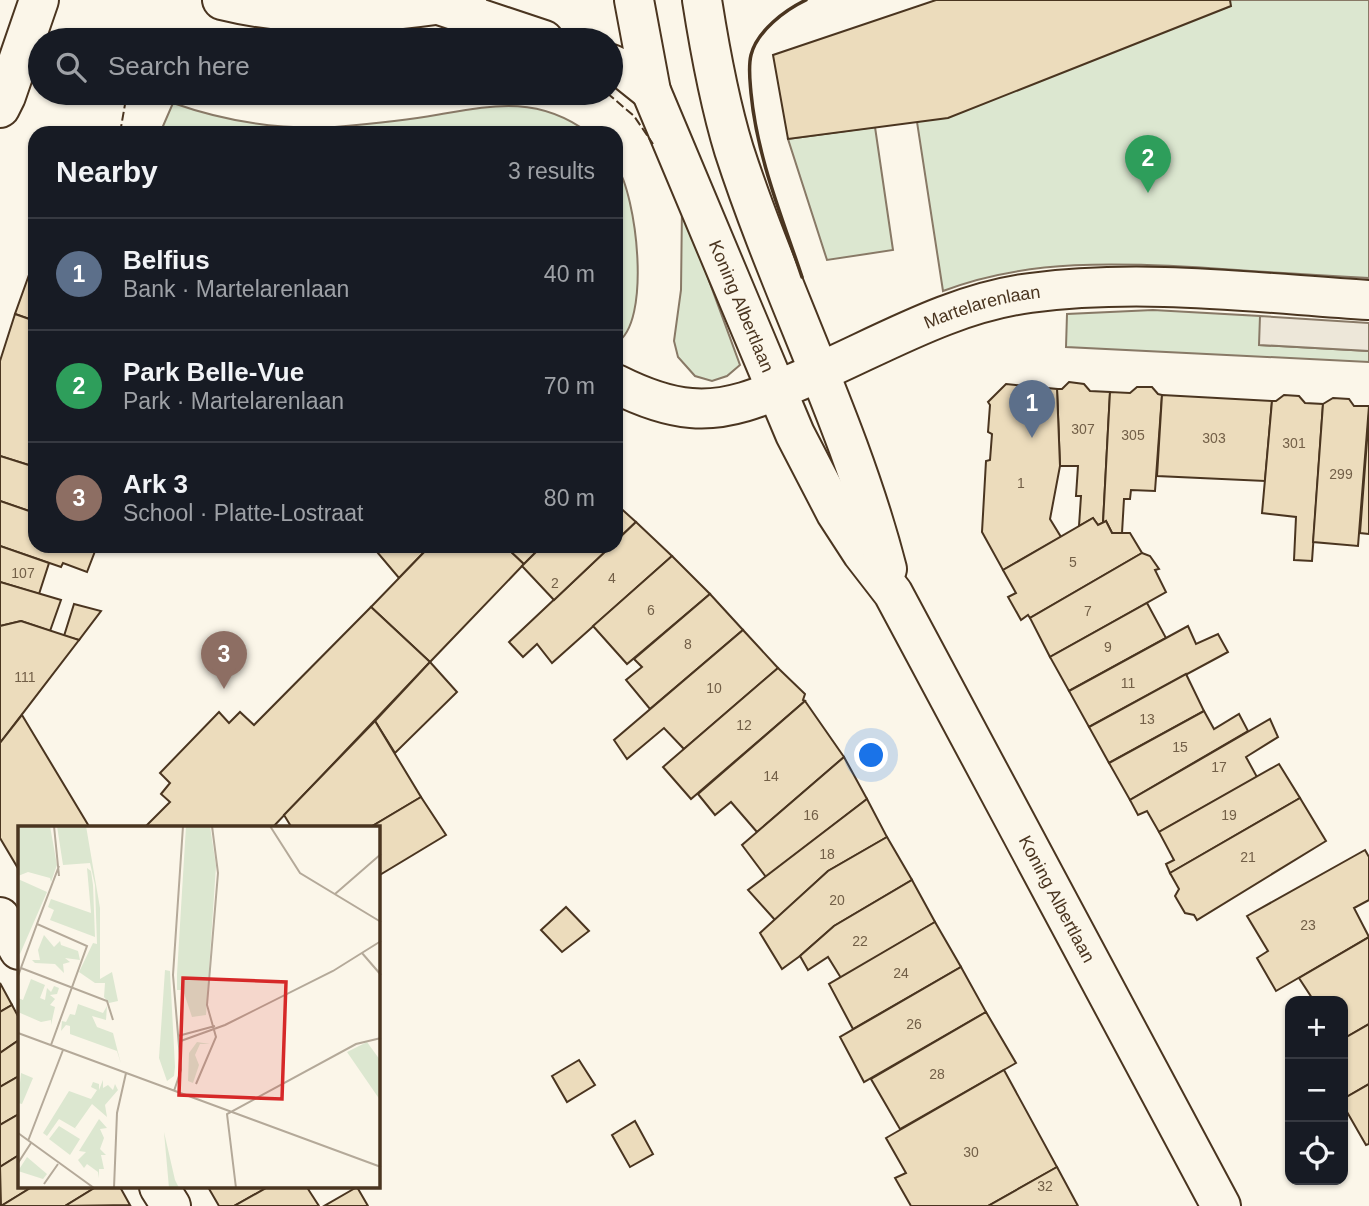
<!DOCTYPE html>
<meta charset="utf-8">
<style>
body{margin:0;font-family:Helvetica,sans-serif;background:#242831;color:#f1f3f6}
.controls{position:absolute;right:21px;bottom:21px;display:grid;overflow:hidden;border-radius:14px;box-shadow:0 2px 5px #0004}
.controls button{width:63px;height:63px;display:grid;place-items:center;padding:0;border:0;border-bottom:2px solid #363941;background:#171b24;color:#f1f3f6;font:35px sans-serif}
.you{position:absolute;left:872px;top:756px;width:24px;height:24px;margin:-18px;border:5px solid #fff;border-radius:50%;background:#1a73e8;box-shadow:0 0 0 10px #1a73e833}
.badge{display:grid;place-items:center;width:46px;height:46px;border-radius:50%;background:#c62828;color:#fff;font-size:23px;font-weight:700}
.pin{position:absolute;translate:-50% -58px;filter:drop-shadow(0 2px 4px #0008)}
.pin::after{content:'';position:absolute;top:37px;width:24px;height:21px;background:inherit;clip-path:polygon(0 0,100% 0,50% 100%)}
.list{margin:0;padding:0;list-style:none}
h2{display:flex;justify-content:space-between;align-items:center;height:91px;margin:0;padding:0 28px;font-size:30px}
h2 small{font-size:23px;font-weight:400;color:#9ea1a6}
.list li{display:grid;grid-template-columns:46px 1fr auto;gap:21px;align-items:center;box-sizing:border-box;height:112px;padding:0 28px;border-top:2px solid #363941}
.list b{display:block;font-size:26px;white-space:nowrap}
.list p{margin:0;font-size:23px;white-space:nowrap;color:#9ea1a6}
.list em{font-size:23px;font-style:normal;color:#9ea1a6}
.icon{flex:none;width:38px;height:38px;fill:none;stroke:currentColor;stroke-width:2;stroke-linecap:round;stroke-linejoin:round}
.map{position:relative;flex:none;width:1369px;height:1206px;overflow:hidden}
.search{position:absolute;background:#171b24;box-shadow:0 2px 5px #0004;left:28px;top:28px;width:595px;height:77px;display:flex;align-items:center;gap:18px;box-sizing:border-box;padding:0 24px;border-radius:38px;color:#9ea1a6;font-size:26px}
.panel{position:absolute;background:#171b24;box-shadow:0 2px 5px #0004;left:28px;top:126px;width:595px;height:427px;border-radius:21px}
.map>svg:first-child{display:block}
.green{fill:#dce7d0;stroke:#887966;stroke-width:2}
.parking{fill:#ede7d9;stroke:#887966;stroke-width:2}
.building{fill:#ecdcbc;stroke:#4a3520;stroke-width:2}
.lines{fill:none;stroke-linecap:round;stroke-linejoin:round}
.minor-casing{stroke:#4a3520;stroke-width:42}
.tertiary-casing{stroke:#4a3520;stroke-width:42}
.primary-casing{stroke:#4a3520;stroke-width:42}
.minor{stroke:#fbf6e9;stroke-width:38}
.tertiary{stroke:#fbf6e9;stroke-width:38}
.primary{stroke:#fbf6e9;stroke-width:38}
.fence{stroke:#4a3520;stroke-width:2;stroke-dasharray:9 3.5;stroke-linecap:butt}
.wall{stroke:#4a3520;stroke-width:3.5}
.labels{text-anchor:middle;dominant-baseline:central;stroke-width:5;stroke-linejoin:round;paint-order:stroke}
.number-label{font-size:14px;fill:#725f47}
.street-label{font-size:18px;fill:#4a3520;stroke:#fbf6e9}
.inset-road{fill:none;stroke:#b4a999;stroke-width:2}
.view{fill:#d62828;fill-opacity:0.15;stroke:#d62828;stroke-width:3.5}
.inset-edge{fill:none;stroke:#4a3520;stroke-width:3.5}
</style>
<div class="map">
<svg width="1369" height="1206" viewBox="0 0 1369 1206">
<rect width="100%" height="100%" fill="#fbf6e9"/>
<g class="green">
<path d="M1230,0H1369V278C1315,275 1262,272 1208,268C1119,263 1029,258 943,291L917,122L1230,6Z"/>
<path d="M173,103C224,121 280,130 335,127C369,124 403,121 436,115C493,105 538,95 589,133H160Z"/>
<path d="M875,127L893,250L827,260L788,139Z"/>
<path d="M616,165C637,195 652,324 616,343Z"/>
<path d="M682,207L740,365L727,376L712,381L695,376L678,357L674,341L681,290Z"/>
<path d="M1153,310L1260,316V345L1369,351V362L1066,347L1067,314Z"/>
</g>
<path class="parking" d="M1260,316L1369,323V351L1259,345Z"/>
<g class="building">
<path d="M936,0H1230L1231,6L948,118L788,139L773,55Z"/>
<path d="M30,272L35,274V321L15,314Z"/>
<path d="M15,314L35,321V467L0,456V361Z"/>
<path d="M1069,382L1084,384L1090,391L1110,392L1103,523L1098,525L1093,518L1079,526L1081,496H1076L1078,466H1060L1057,389H1062Z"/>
<path d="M1006,384L1057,389L1060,466L1050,519L1061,537L1003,570L982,532L986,461L990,460L992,434L988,432L990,405L988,402Z"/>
<path d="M1137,387H1152L1158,394L1162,395L1155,491L1131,490L1130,499H1124L1122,533H1112L1106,521L1103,523L1110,392L1130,393Z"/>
<path d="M1162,395L1272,401L1265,481L1157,476Z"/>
<path d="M1284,395L1299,396L1305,403L1323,404L1312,561L1294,560L1296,517L1262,513L1272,401H1276Z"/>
<path d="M1333,398L1349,399L1354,406H1369L1358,546L1313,542L1323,404Z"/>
<path d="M1369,414V534L1360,533Z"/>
<path d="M0,456L35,467V513L0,501Z"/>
<path d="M0,501L35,513V546H97L87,572L63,563L61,567L0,546Z"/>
<path d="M616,504L636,522L616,541Z"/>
<path d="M1093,518L1098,525L1106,521L1112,533H1130L1142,553L1030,618L1028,615L1021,620L1008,597L1016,593L1003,570Z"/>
<path d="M636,522L672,556L552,663L537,644L523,657L509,642L611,546H616V541Z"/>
<path d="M0,546L49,563L39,594L0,582Z"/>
<path d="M372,546H430L399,578Z"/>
<path d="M430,546H505L524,564L430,662L371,607Z"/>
<path d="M505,546H542L524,564Z"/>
<path d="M542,546H611L554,600L522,566Z"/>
<path d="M1142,553L1150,556L1159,569L1155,570L1166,592L1050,657L1030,618Z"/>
<path d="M672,556L710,594L627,664L593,626Z"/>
<path d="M0,582L61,600L50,631L21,621L0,626Z"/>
<path d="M710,594L743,630L650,709L626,680L642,667L634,659Z"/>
<path d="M1147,603L1166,638L1069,691L1050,657Z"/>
<path d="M74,604L101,611L79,640L64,636Z"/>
<path d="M371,607L430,662L272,828H144L170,802L161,794L170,783L160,773L219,712L229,723L240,712L254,725Z"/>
<path d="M21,621L79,640L0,743V626Z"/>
<path d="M1188,626L1196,644L1218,634L1228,652L1089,727L1069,691Z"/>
<path d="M743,630L778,668L684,749L664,728L627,759L614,740Z"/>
<path d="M430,662L457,692L395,753L375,721Z"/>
<path d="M778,668L805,694L803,700L805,701L691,799L663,767Z"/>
<path d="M1186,674L1204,711L1109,763L1089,727Z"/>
<path d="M805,701L844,757L757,832L731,802L715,815L698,794Z"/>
<path d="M1204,711L1214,729L1239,714L1248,731L1130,800L1109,763Z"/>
<path d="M22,715L90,828H19V870L0,838V743Z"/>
<path d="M1270,719L1278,737L1246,757L1257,777L1159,832L1147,811L1138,815L1130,800Z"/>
<path d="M375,721L421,797L369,828H292L284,815Z"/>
<path d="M844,757L867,799L766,877L742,845Z"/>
<path d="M1279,764L1300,798L1170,873L1166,864L1174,860L1159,832Z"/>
<path d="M421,797L446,835L378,876V828H369Z"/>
<path d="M1300,798L1326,841L1197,920L1194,915L1185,913L1175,896L1179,889L1170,873Z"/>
<path d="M867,799L887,837L828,871L775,920L748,890Z"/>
<path d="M887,837L912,880L834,926L800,956L782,969L760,933L828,871Z"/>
<path d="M1365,850L1369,857V900L1354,908L1369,937L1276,991L1257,958L1268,951L1247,916Z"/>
<path d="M912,880L935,922L841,978L828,957L808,970L800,956L834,926Z"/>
<path d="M566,907L589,931L562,952L541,930Z"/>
<path d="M935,922L961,967L853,1029L829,984Z"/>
<path d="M1369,937V1024L1343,1039V1001H1314L1299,978Z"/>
<path d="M961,967L986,1012L864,1082L840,1037Z"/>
<path d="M0,983L12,1005L0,1012Z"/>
<path d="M12,1005L19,1018V1040L0,1053V1012Z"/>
<path d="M986,1012L1016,1063L900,1129L871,1079Z"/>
<path d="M1369,1024V1084L1343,1099V1039Z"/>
<path d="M19,1040V1076L0,1087V1053Z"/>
<path d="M579,1060L595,1085L567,1102L552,1076Z"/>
<path d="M1004,1070L1057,1167L988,1206H911L895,1178L906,1173L886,1138Z"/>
<path d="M19,1076V1114L0,1125V1087Z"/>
<path d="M1369,1084V1144L1366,1145L1343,1105V1099Z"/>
<path d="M19,1114V1155L0,1167V1125Z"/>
<path d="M635,1121L653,1154L630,1167L612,1135Z"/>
<path d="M19,1155V1187H32L1,1206L0,1167Z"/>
<path d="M1057,1167L1078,1206H988Z"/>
<path d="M32,1187H96L65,1206H1Z"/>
<path d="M96,1187H120L130,1205L65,1206Z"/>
<path d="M208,1187H268L234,1206H219Z"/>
<path d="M268,1187H312L308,1189L319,1206H234Z"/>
<path d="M357,1187L368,1206H324Z"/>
</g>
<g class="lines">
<g class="minor-casing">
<g id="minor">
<path id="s1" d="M616,384C640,396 665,406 691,408C732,412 772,392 808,377C880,346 951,303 1030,293C1142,278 1257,293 1369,300"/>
<path d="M0,917L19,950"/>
<path d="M159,1187L171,1206"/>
</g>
</g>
<g class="tertiary-casing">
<g id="tertiary">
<path d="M222,0C303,20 384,14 467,0"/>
<path id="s2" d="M634,0L651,91L795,434L836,513L862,553L893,593L1221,1206"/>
<path d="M702,0C710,51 719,101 734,150C780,292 850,425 887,569"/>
<path d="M439,5L544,40"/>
<path d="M611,64L626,71L651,91"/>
</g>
</g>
<g class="primary-casing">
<path id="primary" d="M0,108L6,96L39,0"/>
</g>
<use href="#minor" class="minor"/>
<use href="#tertiary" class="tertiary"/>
<use href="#primary" class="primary"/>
<g class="fence">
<path d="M607,93L634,116L653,144"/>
<path d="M120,133L127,93"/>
</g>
<path class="wall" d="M802,277C782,217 757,157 751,93C750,81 748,67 751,55C757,31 785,10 806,0"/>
</g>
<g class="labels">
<g class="number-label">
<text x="1083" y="429">307</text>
<text x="1133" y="435">305</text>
<text x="1214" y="438">303</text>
<text x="1294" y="443">301</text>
<text x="1341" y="474">299</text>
<text x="1021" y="483">1</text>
<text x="1073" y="562">5</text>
<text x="23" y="573">107</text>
<text x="612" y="578">4</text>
<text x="555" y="583">2</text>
<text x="651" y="610">6</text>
<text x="1088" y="611">7</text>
<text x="688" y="644">8</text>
<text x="1108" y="647">9</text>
<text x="25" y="677">111</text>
<text x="1128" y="683">11</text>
<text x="714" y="688">10</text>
<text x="1147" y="719">13</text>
<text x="744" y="725">12</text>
<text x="1180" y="747">15</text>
<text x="1219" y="767">17</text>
<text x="771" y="776">14</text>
<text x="811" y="815">16</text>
<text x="1229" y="815">19</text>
<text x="827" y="854">18</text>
<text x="1248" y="857">21</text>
<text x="837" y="900">20</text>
<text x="1308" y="925">23</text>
<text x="860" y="941">22</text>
<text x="901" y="973">24</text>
<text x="914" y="1024">26</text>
<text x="937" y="1074">28</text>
<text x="971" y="1152">30</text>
<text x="1045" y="1186">32</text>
</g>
<g class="street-label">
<text stroke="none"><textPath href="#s2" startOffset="326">Koning Albertlaan</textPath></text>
<text stroke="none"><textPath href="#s1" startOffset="390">Martelarenlaan</textPath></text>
<text stroke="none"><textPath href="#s2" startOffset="999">Koning Albertlaan</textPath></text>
</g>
</g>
<g transform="translate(18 826)">
<rect width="362" height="362" fill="#fbf6e9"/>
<path d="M32,0L39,39L33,56L32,52L10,46L0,50L1,1ZM39,0H68L82,82V153L94,146L100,175L91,177L86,171L87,157H77L61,146L75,117L79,118L77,59L72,37L45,39ZM168,0H192L198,40L188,189L174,191L165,164H159V148ZM69,42L73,45L75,59L77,111L32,94L36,84L30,81L33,73L73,87ZM0,53L29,66L2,128L0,127ZM26,109L36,121L42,115L43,119L60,125L62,134L47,132L52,136L45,138L46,147L37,138L17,137L14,134H22L20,124ZM147,144L152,145L157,241L156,250L149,255L141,232ZM13,153L27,159L22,172L27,174L29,162L33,166L36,160L41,162L39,168L32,169L37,173L32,179L37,181L33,199V194L23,196L0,186V172L5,174ZM60,178L85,187L89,180L88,194L74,190L79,201L95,207L103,238L99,225L52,208V200L48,199L43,205L44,195L48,196L52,188L57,189ZM179,216L192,218H182L177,229L181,239L175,257L170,255L171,227ZM349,216L362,234V274L329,226ZM3,247L15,252L4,278L0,277ZM85,254V262L90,259L95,264L97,258L100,264L87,279L89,291L74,278L57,302L60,304L41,293L29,310L25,307L51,265L73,273L79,264L73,261L75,256L81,258V264ZM81,293L89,302L82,303L86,312L82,323L88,329H83L86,343H81V352L80,346L69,338L66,342L60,334L68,326L61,325ZM41,300L62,313L52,329L31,313ZM146,306L157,354L161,362H151ZM9,331L29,348L25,353L0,345Z" fill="#dce7d0"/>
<path class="inset-road" d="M36,0L41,50M252,0L282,47L363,96M317,68L363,28M344,127L363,149M3,142L89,175L95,194M0,150L19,98M0,207L363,341M160,210L197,200M160,216L207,199L315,145L363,115M33,219L69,120L19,98L41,40M178,258L198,211L189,179L200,47L194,0M156,265L163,244L155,149L165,0M0,307L76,362M10,315L45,224M0,337L13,317M26,358L40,338M96,362L99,287L108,247M218,362L209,288L338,218L363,212"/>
<path class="view" d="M165,152L268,156L264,273L161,269Z"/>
<rect width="362" height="362" class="inset-edge"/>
</g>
</svg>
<div class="controls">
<button>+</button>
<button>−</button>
<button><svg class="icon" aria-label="locate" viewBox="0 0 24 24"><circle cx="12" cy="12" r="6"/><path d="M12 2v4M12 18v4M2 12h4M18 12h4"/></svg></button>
</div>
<div class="you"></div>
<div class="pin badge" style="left:1032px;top:438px;background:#5c6f8a">1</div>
<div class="pin badge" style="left:1148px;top:193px;background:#2e9e5b">2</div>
<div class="pin badge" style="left:224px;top:689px;background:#8d6e63">3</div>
<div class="search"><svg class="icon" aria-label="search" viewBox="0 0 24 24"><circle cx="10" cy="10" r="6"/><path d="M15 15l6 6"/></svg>Search here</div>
<section class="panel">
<h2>Nearby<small>3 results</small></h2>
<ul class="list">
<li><span class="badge" style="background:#5c6f8a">1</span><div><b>Belfius</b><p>Bank · Martelarenlaan</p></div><em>40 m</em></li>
<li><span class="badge" style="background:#2e9e5b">2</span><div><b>Park Belle-Vue</b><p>Park · Martelarenlaan</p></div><em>70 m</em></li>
<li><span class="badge" style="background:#8d6e63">3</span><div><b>Ark 3</b><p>School · Platte-Lostraat</p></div><em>80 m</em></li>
</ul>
</section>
</div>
